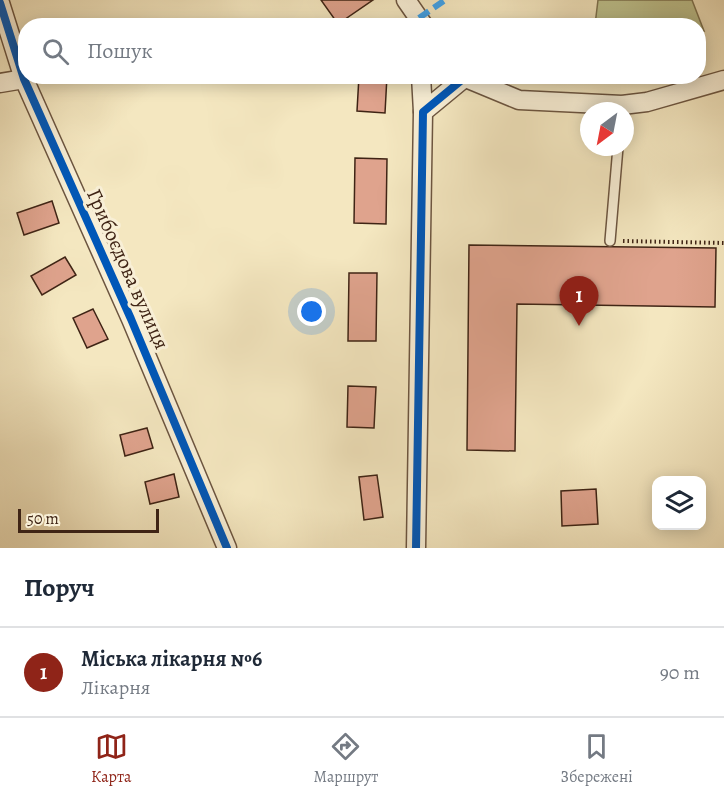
<!DOCTYPE html>
<html lang="uk">
<meta charset="utf-8">
<style>
body{margin:0;font-family:Alegreya,serif;background:#f6f6f7;color:#1f2937}
.controls{position:absolute;right:18px;bottom:18px;display:grid;overflow:hidden;border-radius:12px;box-shadow:0 3px 15px #0003}
.controls button{width:54px;height:54px;display:grid;place-items:center;padding:0;border:0;border-bottom:2px solid #e0e1e3;background:#fff;color:#1f2937;font:30px sans-serif}
.compass{position:absolute;left:580px;top:102px;width:54px;height:54px;border-radius:50%;background:#fff;box-shadow:0 3px 15px #0003;rotate:212deg}
.scale{position:absolute;left:18px;bottom:15px;width:141px;box-sizing:border-box;padding-left:6px;border:3px solid #3f2415;border-top:0;font-size:16px;line-height:21px;white-space:nowrap;color:#3f2415;-webkit-text-stroke:4px #f8efd6;paint-order:stroke}
.you{position:absolute;left:312px;top:312px;width:21px;height:21px;margin:-15px;border:4px solid #fff;border-radius:50%;background:#1a73e8;box-shadow:0 0 0 9px #1a73e833}
.badge{display:grid;place-items:center;width:39px;height:39px;border-radius:50%;background:#8f2418;color:#fff;font-size:20px;font-weight:700}
.pin{position:absolute;translate:-50% -50px;filter:drop-shadow(0 2px 3px #0008)}
.pin::after{content:'';position:absolute;top:32px;width:21px;height:18px;background:inherit;clip-path:polygon(0 0,100% 0,50% 100%)}
.list{margin:0;padding:0;list-style:none}
h2{display:flex;justify-content:space-between;align-items:center;height:78px;margin:0;padding:0 24px;font-size:26px}
h2 small{font-size:20px;font-weight:400;color:#747a83}
.list li{display:grid;grid-template-columns:39px 1fr auto;gap:18px;align-items:center;box-sizing:border-box;height:90px;padding:0 24px;border-top:2px solid #e0e1e3}
.list b{display:block;font-size:22px;white-space:nowrap}
.list p{margin:0;font-size:20px;white-space:nowrap;color:#747a83}
.list em{font-size:20px;font-style:normal;color:#747a83}
.icon{flex:none;width:33px;height:33px;fill:none;stroke:currentColor;stroke-width:2;stroke-linecap:round;stroke-linejoin:round}
.map{position:relative;flex:none;width:724px;height:548px;overflow:hidden}
.search{position:absolute;background:#fff;box-shadow:0 3px 15px #0003;left:18px;right:18px;top:18px;height:66px;display:flex;align-items:center;gap:15px;box-sizing:border-box;padding:0 21px;border-radius:24px;color:#747a83;font-size:22px}
.sheet{height:168px;background:#fff}
nav{display:flex;justify-content:space-around;align-items:center;box-sizing:border-box;height:84px;border-top:2px solid #e0e1e3;background:#fff;font-size:16px;color:#747a83}
nav a{display:grid;justify-items:center;gap:3px}
nav .on{color:#8f2418}
.map>svg:first-child{display:block}
.green{fill:#bfc490;stroke:#7f7452;stroke-width:1.5}
.building{fill:#dfa38d;stroke:#3f2415;stroke-width:1.5}
.lines{fill:none;stroke-linecap:round;stroke-linejoin:round}
.lane-casing{stroke:#6c5540;stroke-width:12}
.street-casing{stroke:#6c5540;stroke-width:21}
.path{stroke:#3f2415;stroke-width:4;stroke-dasharray:1.5 3;stroke-linecap:butt}
.lane{stroke:#f8efd6;stroke-width:9}
.street{stroke:#f8efd6;stroke-width:18}
.quiet{stroke:#3fa2ea;stroke-width:6;stroke-dasharray:12 6;stroke-linecap:butt}
.cycleway-casing{stroke:#f8efd6;stroke-width:11}
.cycleway{stroke:#0057b8;stroke-width:8}
.labels{text-anchor:middle;dominant-baseline:central;stroke-width:6;stroke-linejoin:round;paint-order:stroke}
.street-label{font-size:21px;fill:#3f2415;stroke:#f8efd6}
</style>
<div class="map">
<svg width="724" height="548" viewBox="0 0 724 548">
<rect width="100%" height="100%" fill="#f4e7c0"/>
<filter id="stains"><feTurbulence type="fractalNoise" baseFrequency=".00333" numOctaves="4"/><feColorMatrix values="0 0 0 0 .2 0 0 0 0 .09 0 0 0 0 .02 0 0 0 .5 -.17"/></filter>
<radialGradient id="worn" r=".72"><stop offset=".6" stop-color="#630" stop-opacity="0"/><stop offset="1" stop-color="#630" stop-opacity=".3"/></radialGradient>
<path class="green" d="M598,0H692L704,31L699,30L698,26L595,25Z"/>
<g class="building">
<path d="M321,0H373L338,24Z"/>
<path d="M359,76H387L385,113L357,111Z"/>
<path d="M355,158L387,159L386,224L354,223Z"/>
<path d="M52,201L59,223L24,235L17,213Z"/>
<path d="M469,245L716,248L715,307L517,304L515,451L467,450Z"/>
<path d="M65,257L76,275L42,295L31,276Z"/>
<path d="M349,273H377L376,341H348Z"/>
<path d="M93,309L108,339L87,348L73,318Z"/>
<path d="M348,386L376,387L374,428L347,427Z"/>
<path d="M147,428L153,448L125,456L120,435Z"/>
<path d="M174,474L179,497L150,504L145,482Z"/>
<path d="M377,475L383,517L364,520L359,477Z"/>
<path d="M596,489L598,524L562,526L561,491Z"/>
</g>
<g class="lines">
<g class="lane-casing">
<path id="lane" d="M610,241L618,147"/>
</g>
<g class="street-casing">
<g id="street">
<path d="M406,0L424,26"/>
<path d="M0,3L24,79L131,319L227,548"/>
<path d="M421,76L423,112"/>
<path d="M461,76L519,100L622,105L647,102L724,80"/>
<path d="M0,83L24,79"/>
<path d="M416,548L423,112L463,79"/>
</g>
</g>
<path class="path" d="M623,241L724,243"/>
<use href="#lane" class="lane"/>
<use href="#street" class="street"/>
<path class="quiet" d="M419,18L445,0"/>
<g class="cycleway-casing">
<g id="cycleway">
<path d="M0,3L24,79L131,319L227,548"/>
<path d="M416,548L423,112L463,79"/>
</g>
</g>
<use href="#cycleway" class="cycleway"/>
</g>
<g class="labels">
<g class="street-label">
<text transform="translate(128 269) rotate(66)">Грибоєдова вулиця</text>
</g>
</g>
<rect width="100%" height="100%" filter="url(#stains)"/>
<rect width="100%" height="100%" fill="url(#worn)"/>
</svg>
<div class="controls">
<button><svg class="icon" aria-label="layers" viewBox="0 0 24 24"><path d="M12 4l9 5-9 5-9-5zM3 14l9 5 9-5"/></svg></button>
</div>
<svg class="compass" viewBox="-18 -18 36 36"><path d="M0-13l5 13h-10z" fill="#e53935"/><path d="M0 13l5-13h-10z" fill="#747a83"/></svg>
<div class="scale">50 m</div>
<div class="you"></div>
<div class="pin badge" style="left:579px;top:326px">1</div>
<div class="search"><svg class="icon" aria-label="search" viewBox="0 0 24 24"><circle cx="10" cy="10" r="6"/><path d="M15 15l6 6"/></svg>Пошук</div>
</div>
<section class="sheet">
<h2>Поруч<small></small></h2>
<ul class="list">
<li><span class="badge">1</span><div><b>Міська лікарня №6</b><p>Лікарня</p></div><em>90 m</em></li>
</ul>
</section>
<nav>
<a class="on"><svg class="icon" aria-label="map" viewBox="0 0 24 24"><path d="M3 6l6-2 6 2 6-2v14l-6 2-6-2-6 2zM9 4v14M15 6v14"/></svg>Карта</a>
<a><svg class="icon" aria-label="directions" viewBox="0 0 24 24"><path d="M12 3l9 9-9 9-9-9zM9 14v-3h6M13 9l2 2-2 2"/></svg>Маршрут</a>
<a><svg class="icon" aria-label="saved" viewBox="0 0 24 24"><path d="M7 4h10v16l-5-4-5 4z"/></svg>Збережені</a>
</nav>
